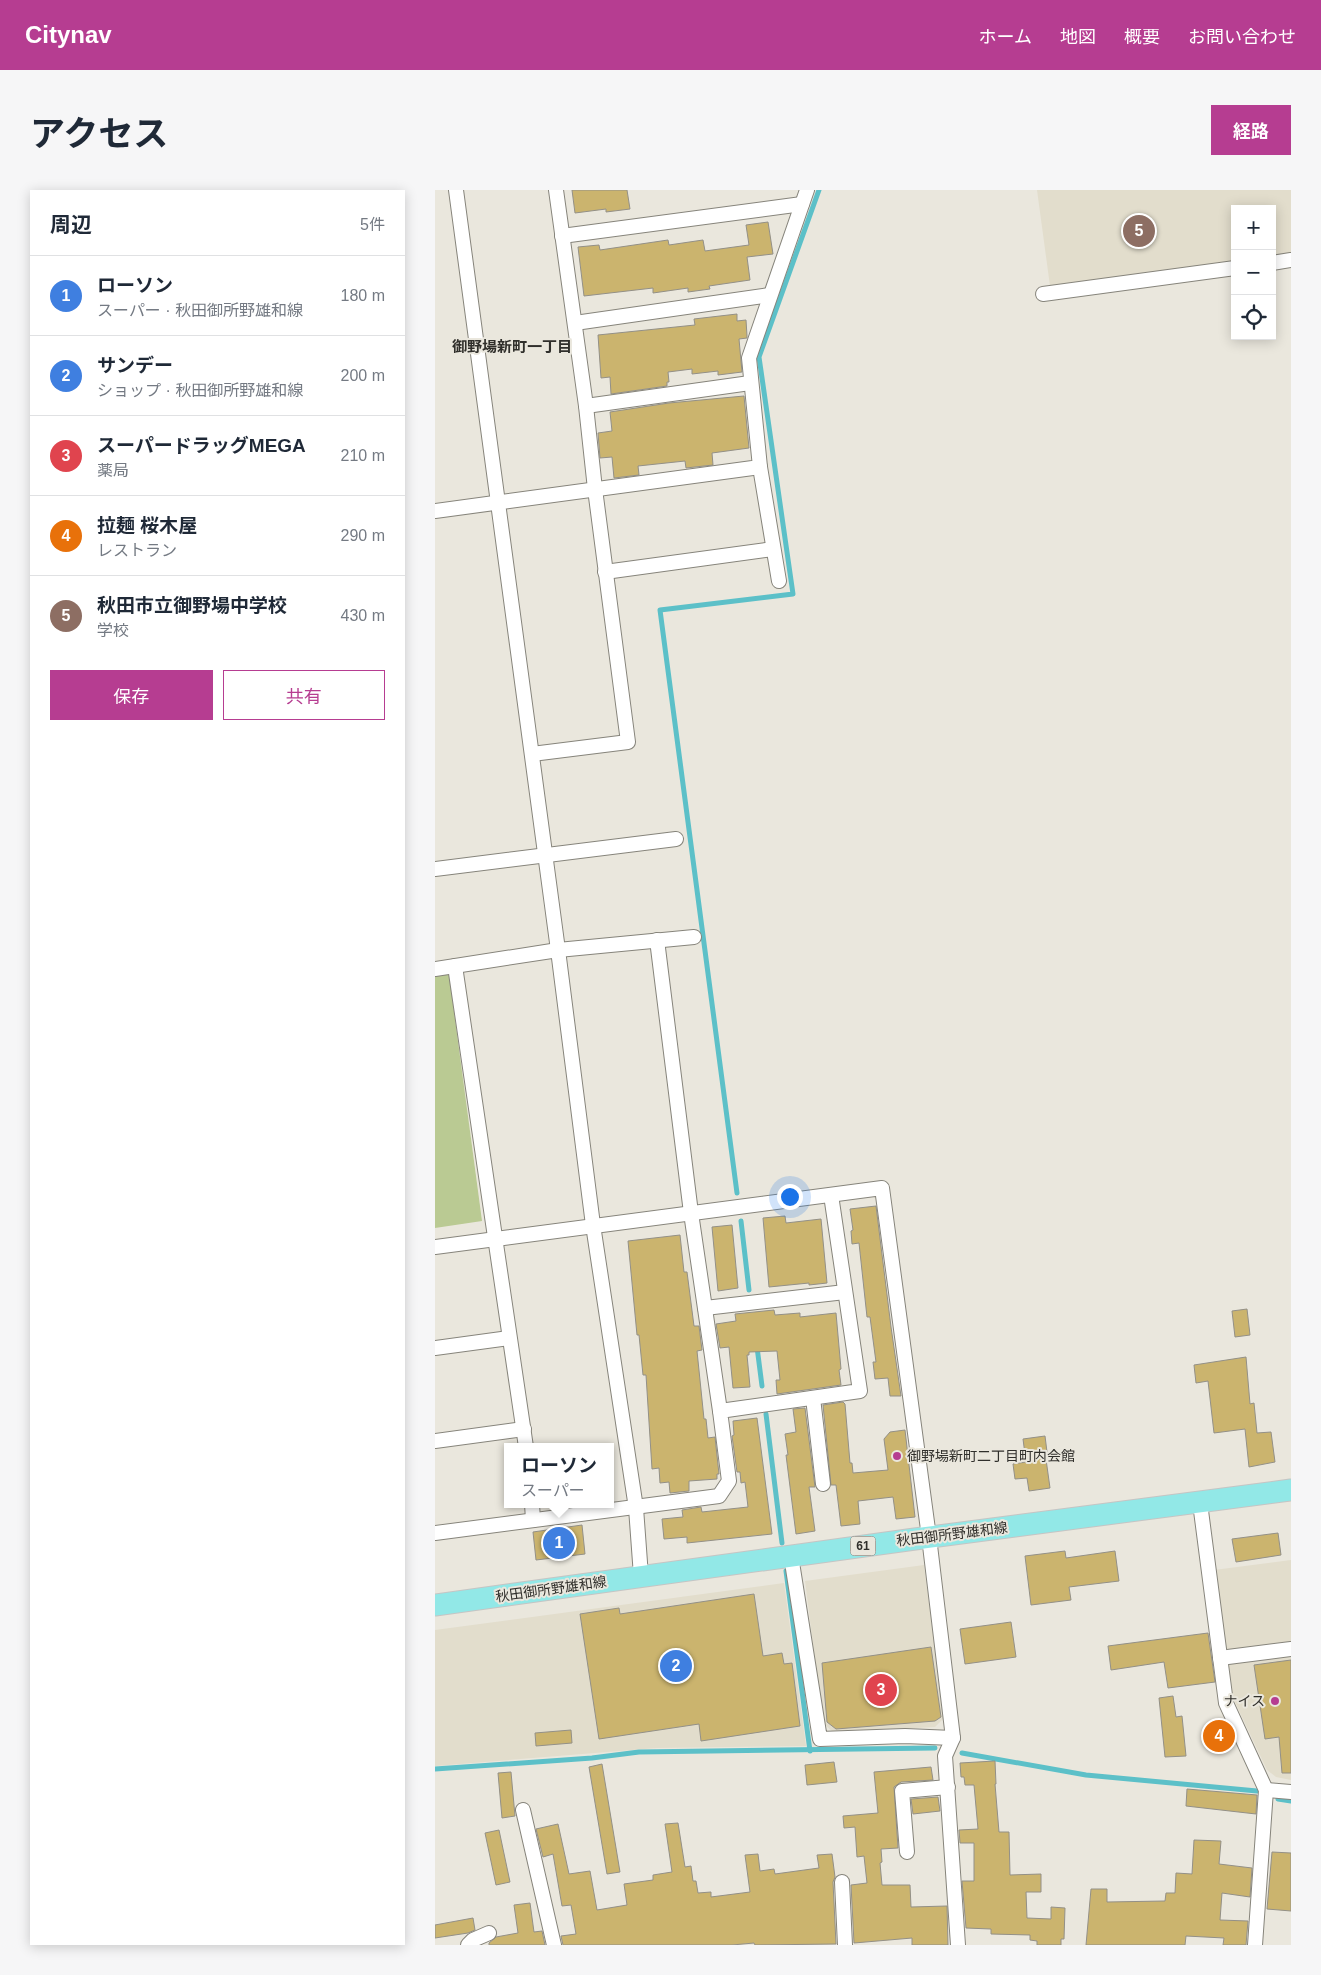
<!DOCTYPE html>
<html lang="ja">
<meta charset="utf-8">
<style>
body{margin:0;font-family:Arial,"Noto Sans JP",sans-serif;background:#f6f6f7;color:#1f2937}
.controls{position:absolute;right:15px;top:15px;display:grid;overflow:hidden;border-radius:0px;box-shadow:0 2px 12px #0003}
.controls button{width:45px;height:45px;display:grid;place-items:center;padding:0;border:0;border-bottom:1px solid #e0e1e3;background:#fff;color:#1f2937;font:25px sans-serif}
.you{position:absolute;left:354px;top:1006px;width:18px;height:18px;margin:-12px;border:4px solid #fff;border-radius:50%;background:#1a73e8;box-shadow:0 0 0 8px #1a73e833}
.badge{display:grid;place-items:center;width:32px;height:32px;border-radius:50%;background:#b63d91;color:#fff;font-size:16px;font-weight:700}
.pin{position:absolute;translate:-50% -50%;border:2px solid #fff;box-shadow:0 1px 5px #0006}
.popup{position:absolute;left:69px;top:1253px;width:110px;height:65px;box-sizing:border-box;display:grid;place-content:center;border-radius:0px;background:#fff;filter:drop-shadow(0 1px 4px #0005);font-size:16px;white-space:nowrap;color:#747a83}
.popup b{font-size:19px;color:#1f2937}
.popup::after{content:'';position:absolute;left:50%;top:100%;margin-left:-10px;border:10px solid transparent;border-top-color:#fff}
.list{margin:0;padding:0;list-style:none}
h2{display:flex;justify-content:space-between;align-items:center;height:65px;margin:0;padding:0 20px;font-size:21px}
h2 small{font-size:16px;font-weight:400;color:#747a83}
.list li{display:grid;grid-template-columns:32px 1fr auto;gap:15px;align-items:center;box-sizing:border-box;height:80px;padding:0 20px;border-top:1px solid #e0e1e3}
.list b{display:block;font-size:19px;white-space:nowrap}
.list p{margin:0;font-size:16px;white-space:nowrap;color:#747a83}
.list em{font-size:16px;font-style:normal;color:#747a83}
.actions{display:flex;gap:10px;padding:15px 20px}
.actions a{flex:1;padding:11px 0;border:1px solid #b63d91;border-radius:0px;text-align:center;font-size:18px;color:#b63d91}
.actions .main{background:#b63d91;color:#fff}
.icon{flex:none;width:28px;height:28px;fill:none;stroke:currentColor;stroke-width:2;stroke-linecap:round;stroke-linejoin:round}
.map{position:relative;flex:none;width:856px;height:1755px;overflow:hidden;border-radius:0px}
header{display:flex;align-items:center;gap:30px;box-sizing:border-box;height:70px;padding:0 25px;background:#b63d91;color:#fff}
header strong{font-size:24px}
nav{display:flex;gap:28px;margin-inline-start:auto;font-size:18px}
.intro{display:flex;align-items:center;justify-content:space-between;box-sizing:border-box;height:120px;padding:0 30px}
h1{margin:0;font-size:35px}
.button{padding:12px 22px;border-radius:0px;background:#b63d91;color:#fff;font-size:18px;font-weight:700}
main{display:flex;gap:30px;padding:0 30px}
aside{flex:1;background:#fff;border-radius:0px;box-shadow:0 2px 12px #0003}
.map>svg:first-child{display:block}
.built{fill:#e2ddcc}
.green{fill:#baca93}
.lines{fill:none;stroke-linecap:round;stroke-linejoin:round}
.stream{stroke:#5cc0c8;stroke-width:5}
.building{fill:#cbb46e;stroke:#939087}
.street-casing{stroke:#86847b;stroke-width:16}
.primary-casing{stroke:#c5c5c4;stroke-width:23}
.street{stroke:#fff;stroke-width:14}
.primary{stroke:#92e8e7;stroke-width:21}
.poi-dot{fill:#b63d91;stroke:#eae7dd;stroke-width:2}
.labels{text-anchor:middle;dominant-baseline:central;stroke-width:4;stroke-linejoin:round;paint-order:stroke}
.shield{fill:#eae7dd;stroke:#686660;stroke-width:1}
.shield-label{font-size:12px;font-weight:bold;fill:#302f2b}
.poi-label{font-size:14px;fill:#302f2b;stroke:#eae7dd;text-anchor:start}
.street-label{font-size:14px;fill:#302f2b;stroke:#eae7dd}
.neighbourhood-label{font-size:15px;font-weight:bold;fill:#302f2b;stroke:#eae7dd}
</style>
<header>
<strong>Citynav</strong>
<nav><a>ホーム</a><a>地図</a><a>概要</a><a>お問い合わせ</a></nav>
</header>
<div class="intro"><h1>アクセス</h1><a class="button">経路</a></div>
<main>
<aside>
<h2>周辺<small>5件</small></h2>
<ul class="list">
<li><span class="badge" style="background:#3f7fe0">1</span><div><b>ローソン</b><p>スーパー · 秋田御所野雄和線</p></div><em>180 m</em></li>
<li><span class="badge" style="background:#3f7fe0">2</span><div><b>サンデー</b><p>ショップ · 秋田御所野雄和線</p></div><em>200 m</em></li>
<li><span class="badge" style="background:#e0444e">3</span><div><b>スーパードラッグMEGA</b><p>薬局</p></div><em>210 m</em></li>
<li><span class="badge" style="background:#e8710a">4</span><div><b>拉麺 桜木屋</b><p>レストラン</p></div><em>290 m</em></li>
<li><span class="badge" style="background:#8d6e63">5</span><div><b>秋田市立御野場中学校</b><p>学校</p></div><em>430 m</em></li>
</ul>
<div class="actions"><a class="main">保存</a><a>共有</a></div>
</aside>
<div class="map">
<svg width="856" height="1755" viewBox="0 0 856 1755">
<rect width="100%" height="100%" fill="#eae7dd"/>
<g class="built">
<path d="M602,0H856V64L837,66V19H800V71L615,96Z"/>
<path d="M856,1370V1590L841,1587L832,1580L797,1506L779,1380Z"/>
<path d="M489,1375L509,1528L500,1537L398,1542L388,1533L370,1391Z"/>
<path d="M349,1393L371,1556L222,1558L0,1576V1440Z"/>
</g>
<path class="green" d="M14,784L47,1031L0,1038V785Z"/>
<g class="lines">
<g class="stream">
<path d="M302,1003L225,420L358,404L324,167L384,0"/>
<path d="M306,1031L314,1100"/>
<path d="M322,1157L327,1196"/>
<path d="M331,1224L347,1353"/>
<path d="M351,1381L375,1561"/>
<path d="M527,1563L651,1585L822,1601"/>
<path d="M0,1579L157,1568L204,1562L500,1558"/>
<path d="M843,1609L856,1611"/>
</g>
</g>
<g class="building">
<path d="M137,0H192L195,19L171,22V19L140,23Z"/>
<path d="M333,32L338,64L312,67L315,90L274,96L275,99L253,102V98L218,103V98L149,106L143,57L164,55L165,60L233,50L234,55L268,50L270,61L314,55L311,35Z"/>
<path d="M302,124V131L311,130L312,146V148L304,149L307,182L283,185V181L257,184V179L233,182L234,192H232V196L176,204L175,187L166,188L163,145L260,135L259,129Z"/>
<path d="M309,206L314,258L277,263L278,275L251,278L250,271L203,276L204,285L179,288L177,267L165,268L163,243L177,241L175,222L234,213Z"/>
<path d="M441,1016L456,1137L466,1206H455L453,1188L440,1189L438,1172H441L435,1127H432L424,1053L417,1054L416,1041L418,1040L415,1019Z"/>
<path d="M350,1026L351,1033L386,1029L392,1093L374,1095V1093L334,1097L328,1028Z"/>
<path d="M297,1035L303,1098L283,1101L277,1037Z"/>
<path d="M245,1045L249,1082H252L259,1136H264L267,1160L262,1161L269,1229H271L273,1248L280,1247L284,1284H282V1289L254,1291V1301L235,1303L234,1292L225,1293L224,1278L217,1279L211,1185H208L204,1145H202L193,1051Z"/>
<path d="M812,1119L815,1145L800,1147L797,1121Z"/>
<path d="M339,1120L340,1125L365,1123V1127L401,1123L406,1179L404,1180L406,1195L342,1204L341,1190H345L342,1161L314,1162V1165H312L315,1197L298,1198L294,1157L285,1158L281,1134L301,1131L300,1124Z"/>
<path d="M811,1167L815,1214L819,1213L822,1243L836,1242L840,1272L814,1277L810,1239L779,1243L773,1191L761,1193L759,1175Z"/>
<path d="M408,1212L410,1214L415,1273H417L418,1283L453,1280L449,1249L455,1242L470,1240L480,1327L461,1329L458,1307L423,1311L425,1334L406,1336L401,1295H396L388,1215Z"/>
<path d="M370,1218L380,1297H374L380,1341L361,1344L351,1265H353L350,1244L361,1242L358,1219Z"/>
<path d="M322,1228L337,1344L252,1353V1347L229,1349L227,1329L248,1327L247,1320L266,1317L267,1322L313,1317L310,1292L306,1293L305,1282H302L297,1246L299,1245L298,1231Z"/>
<path d="M610,1246L612,1262H610L615,1298L594,1301L592,1288L580,1289L578,1274L591,1272L588,1249Z"/>
<path d="M147,1335L150,1364L101,1370L98,1342Z"/>
<path d="M843,1343L846,1365L801,1372L797,1349Z"/>
<path d="M630,1361L631,1368L680,1361L684,1391L634,1397L636,1410L596,1415L590,1366Z"/>
<path d="M319,1404L328,1466L347,1463L349,1474L357,1473L365,1536L266,1551L264,1534L164,1549L145,1424L184,1418L185,1424Z"/>
<path d="M576,1432L581,1467L530,1474L525,1439Z"/>
<path d="M773,1443L780,1492L733,1498L729,1472L676,1480L673,1456Z"/>
<path d="M496,1457L506,1527L500,1531L401,1539L392,1532L387,1473Z"/>
<path d="M856,1470V1583H847L844,1547L830,1549L819,1475Z"/>
<path d="M738,1506L741,1527L747,1526L751,1566L730,1567L724,1508Z"/>
<path d="M136,1540L137,1553L101,1556L100,1543Z"/>
<path d="M560,1571L561,1594H560L564,1642H574L575,1685L606,1684V1702H591L592,1728L616,1729V1717L630,1718L629,1749H626V1755H602V1751L595,1750V1745L556,1744V1739L531,1738L527,1691H539V1653H525L524,1640L543,1639L539,1595H530L529,1587H526L525,1573Z"/>
<path d="M399,1572L402,1592L372,1595L370,1575Z"/>
<path d="M167,1574L185,1682L172,1684L154,1577Z"/>
<path d="M496,1577L498,1590L466,1592L459,1597L463,1658L446,1659L447,1672L445,1673L447,1695H475L476,1717L512,1716L513,1755H477V1748L419,1753L416,1695L432,1693L429,1666L422,1667L420,1637L409,1638L408,1626L443,1623L439,1582Z"/>
<path d="M76,1582L80,1626L67,1628L63,1583Z"/>
<path d="M752,1599L822,1605L821,1624L751,1616Z"/>
<path d="M503,1607L505,1621L478,1624L476,1609Z"/>
<path d="M243,1633L250,1677L256,1676L258,1691H261L263,1703L276,1702V1707L315,1702L310,1665L323,1664L325,1681L339,1679L340,1684L384,1678L382,1665L397,1664L400,1687L398,1692L401,1754L320,1755L319,1753L297,1755H128L126,1746L141,1744L136,1715L127,1716L118,1664L108,1667L101,1639L123,1634L134,1684L155,1681L162,1720L192,1715L189,1694L218,1690V1685L237,1682L230,1634Z"/>
<path d="M64,1640L75,1692L61,1695L50,1643Z"/>
<path d="M759,1650L786,1651L784,1674L817,1678L815,1707L787,1703L785,1730L813,1731L811,1755H788L789,1748L751,1746L750,1755H651L656,1699H672V1712L730,1711L731,1703H740L741,1683L757,1684Z"/>
<path d="M837,1662L856,1663V1721L832,1719Z"/>
<path d="M95,1713L99,1742L107,1741L110,1755H54V1753L61,1747L83,1743L79,1715Z"/>
<path d="M38,1728L40,1740L33,1743L0,1748V1735Z"/>
</g>
<g class="lines">
<g class="street-casing">
<g id="street">
<path d="M21,0L123,760L158,1035L201,1318L206,1386"/>
<path d="M127,46L367,14"/>
<path d="M837,73L856,70"/>
<path d="M608,104L800,78"/>
<path d="M140,133L335,105"/>
<path d="M151,216L315,193"/>
<path d="M325,277L344,391"/>
<path d="M0,321L325,277L314,168L372,0"/>
<path d="M170,382L338,359"/>
<path d="M97,564L193,552L160,299L151,216L121,0"/>
<path d="M0,679L241,649"/>
<path d="M222,750L256,1023L285,1221"/>
<path d="M20,776L91,1257"/>
<path d="M0,779L123,760L259,747"/>
<path d="M0,1057L447,998L494,1347L518,1548L510,1566L523,1755"/>
<path d="M270,1118L410,1102"/>
<path d="M0,1158L74,1148"/>
<path d="M378,1208L388,1294"/>
<path d="M0,1251L89,1239"/>
<path d="M765,1313L791,1513L831,1600L820,1755"/>
<path d="M97,1314L98,1330"/>
<path d="M0,1343L284,1306L294,1291L285,1221L425,1201L396,1005"/>
<path d="M356,1366L385,1549L470,1546L518,1548"/>
<path d="M785,1468L856,1459"/>
<path d="M831,1600L856,1602"/>
<path d="M88,1620L119,1755"/>
<path d="M472,1662L467,1601L513,1597"/>
<path d="M407,1692L410,1755"/>
<path d="M33,1755L38,1750L54,1743"/>
</g>
</g>
<g class="primary-casing">
<path id="primary" d="M0,1415L480,1349L856,1300"/>
</g>
<use href="#street" class="street"/>
<use href="#primary" class="primary"/>
</g>
<g class="poi-dot">
<circle cx="462" cy="1266" r="5"/>
<circle cx="840" cy="1511" r="5"/>
</g>
<g class="labels">
<rect class="shield" x="415.5" y="1346.5" width="25" height="19" rx="4"/>
<g class="shield-label">
<text x="428" y="1356">61</text>
</g>
<g class="poi-label">
<text x="472" y="1266">御野場新町二丁目町内会館</text>
<text x="830" y="1511" text-anchor="end">ナイス</text>
</g>
<g class="street-label">
<text transform="translate(517 1344) rotate(-7)">秋田御所野雄和線</text>
<text transform="translate(116 1399) rotate(-8)">秋田御所野雄和線</text>
</g>
<g class="neighbourhood-label">
<text x="77" y="156">御野場新町一丁目</text>
</g>
</g>
</svg>
<div class="controls">
<button>+</button>
<button>−</button>
<button><svg class="icon" aria-label="locate" viewBox="0 0 24 24"><circle cx="12" cy="12" r="6"/><path d="M12 2v4M12 18v4M2 12h4M18 12h4"/></svg></button>
</div>
<div class="you"></div>
<div class="pin badge" style="left:124px;top:1353px;background:#3f7fe0">1</div>
<div class="popup"><b>ローソン</b>スーパー</div>
<div class="pin badge" style="left:241px;top:1476px;background:#3f7fe0">2</div>
<div class="pin badge" style="left:446px;top:1500px;background:#e0444e">3</div>
<div class="pin badge" style="left:784px;top:1546px;background:#e8710a">4</div>
<div class="pin badge" style="left:704px;top:41px;background:#8d6e63">5</div>
</div>
</main>
